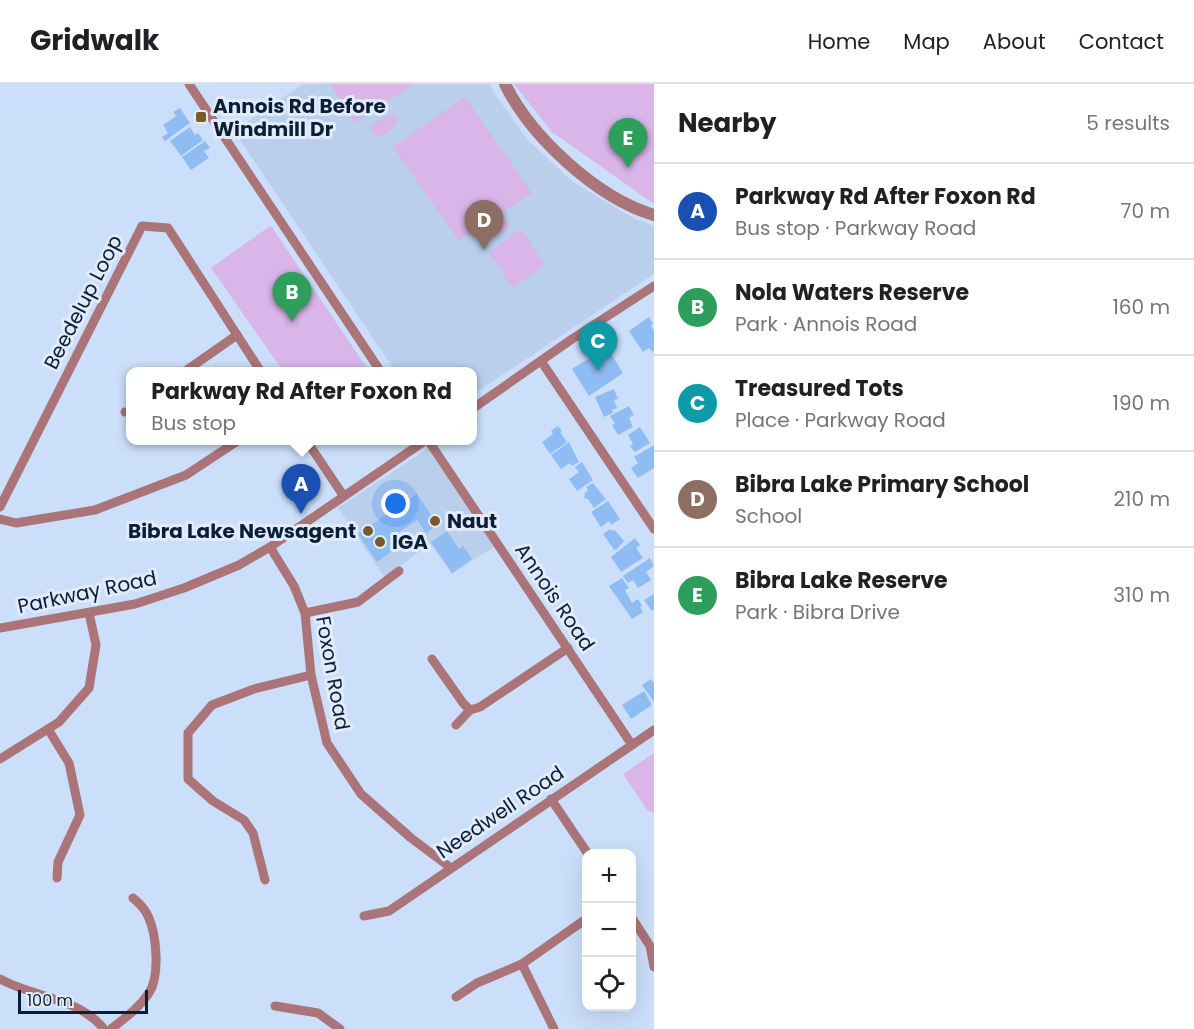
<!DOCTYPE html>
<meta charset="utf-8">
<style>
body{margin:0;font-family:Poppins,sans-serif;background:#f2f2f2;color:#202124}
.controls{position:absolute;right:18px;bottom:18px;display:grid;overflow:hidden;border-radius:12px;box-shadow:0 6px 24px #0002}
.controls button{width:54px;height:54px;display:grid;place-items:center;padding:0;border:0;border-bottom:2px solid #e0e0e0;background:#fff;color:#202124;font:30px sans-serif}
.scale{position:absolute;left:18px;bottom:15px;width:130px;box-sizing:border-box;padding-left:6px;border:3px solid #0a1e36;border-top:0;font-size:16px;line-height:21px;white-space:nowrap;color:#0a1e36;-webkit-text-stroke:4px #e1ebf9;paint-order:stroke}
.you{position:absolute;left:396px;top:420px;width:21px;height:21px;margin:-15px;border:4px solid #fff;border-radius:50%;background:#1a73e8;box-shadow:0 0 0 9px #1a73e833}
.badge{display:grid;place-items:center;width:39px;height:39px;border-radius:50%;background:#785a2e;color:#fff;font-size:20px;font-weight:700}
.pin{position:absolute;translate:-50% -50px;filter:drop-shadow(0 2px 3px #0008)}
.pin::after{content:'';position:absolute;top:32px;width:21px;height:18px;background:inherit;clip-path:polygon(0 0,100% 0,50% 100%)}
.popup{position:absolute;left:126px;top:283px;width:351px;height:78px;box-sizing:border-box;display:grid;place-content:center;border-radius:12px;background:#fff;filter:drop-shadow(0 2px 4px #0005);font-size:20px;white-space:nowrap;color:#757577}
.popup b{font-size:22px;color:#202124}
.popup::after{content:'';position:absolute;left:50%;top:100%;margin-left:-12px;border:12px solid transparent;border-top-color:#fff}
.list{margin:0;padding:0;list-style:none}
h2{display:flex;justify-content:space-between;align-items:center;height:78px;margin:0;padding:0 24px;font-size:26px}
h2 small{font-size:20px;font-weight:400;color:#757577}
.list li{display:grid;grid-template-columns:39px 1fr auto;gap:18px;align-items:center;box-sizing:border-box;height:96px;padding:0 24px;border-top:2px solid #e0e0e0}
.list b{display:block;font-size:22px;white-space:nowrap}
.list p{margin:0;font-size:20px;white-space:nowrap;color:#757577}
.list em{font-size:20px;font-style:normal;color:#757577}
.icon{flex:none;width:33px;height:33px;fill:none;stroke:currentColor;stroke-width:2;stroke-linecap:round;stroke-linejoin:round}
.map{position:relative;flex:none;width:654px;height:945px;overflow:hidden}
header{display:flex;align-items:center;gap:36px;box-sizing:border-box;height:84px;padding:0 30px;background:#fff;border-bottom:2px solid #e0e0e0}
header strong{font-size:28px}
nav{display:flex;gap:33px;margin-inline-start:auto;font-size:21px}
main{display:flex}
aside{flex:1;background:#fff}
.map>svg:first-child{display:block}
.built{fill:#b9cfeb}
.green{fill:#d9b5ea}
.building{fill:#90bcf4}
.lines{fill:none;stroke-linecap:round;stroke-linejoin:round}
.minor{stroke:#aa7478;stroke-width:9}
.tertiary{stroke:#aa7478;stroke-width:12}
.poi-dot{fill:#785a2e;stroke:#e1ebf9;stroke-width:2}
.labels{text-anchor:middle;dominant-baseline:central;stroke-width:6;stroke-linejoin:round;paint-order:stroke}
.poi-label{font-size:20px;font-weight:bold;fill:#0a1e36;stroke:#e1ebf9;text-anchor:start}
.street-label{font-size:20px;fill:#0a1e36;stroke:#e1ebf9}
</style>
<header>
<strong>Gridwalk</strong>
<nav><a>Home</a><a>Map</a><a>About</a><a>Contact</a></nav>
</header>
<main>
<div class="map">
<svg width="654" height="945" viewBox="0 0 654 945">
<rect width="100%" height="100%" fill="#cbdffa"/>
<g class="built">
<path d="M303,0H490L494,9L528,56L573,98L633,134L654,142V190L472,311V288L395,287L234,47Z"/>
<path d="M429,364L495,462L452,490L430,459L385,494L338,424Z"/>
</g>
<g class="green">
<path d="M330,0H414L355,39Z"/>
<path d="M514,0H654V120L552,48Z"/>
<path d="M465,13L532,109L459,157L393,63Z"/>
<path d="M394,29L398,35C394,45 387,51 377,53L370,41Z"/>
<path d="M504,132L510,143L482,161L477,150Z"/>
<path d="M270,142H271L369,287H283L211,184Z"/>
<path d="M521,145L533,162L530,164L531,166L534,164L545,181L513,204L501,187L504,185L503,183L500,184L489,168Z"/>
<path d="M654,669V729L648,727L623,690Z"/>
</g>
<g class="building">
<path d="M180,24L190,39L165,57L162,53L168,49L163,41L176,32L173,28Z"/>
<path d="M190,43L195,51L198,49L203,56L181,72L170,57Z"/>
<path d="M205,57L210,64L204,67L209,74L191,86L182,73Z"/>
<path d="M649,233L653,240L651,242L654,247V266L652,268L649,264L643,268L629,247Z"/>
<path d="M607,263L623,289L589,312L572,285Z"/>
<path d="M614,305L618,315L614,316L617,324L612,326L613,329L604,333L595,313Z"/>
<path d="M629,322L634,331L629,334L633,343L618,351L612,341L615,340L610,332Z"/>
<path d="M558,342L562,347L560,348L567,358L550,370L542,358L553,350L551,347Z"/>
<path d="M640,343L650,359L635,368L630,362L633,360L628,351Z"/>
<path d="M569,358L579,378L572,382L570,379L561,385L551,371Z"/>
<path d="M654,361V384L638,394L631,384L638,379L634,373Z"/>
<path d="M582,378L593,396L577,407L569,395L579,388L575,383Z"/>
<path d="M593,399L606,415L594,424L588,415L584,414L585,409L588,406L586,403Z"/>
<path d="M417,410L438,441L426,449L417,436L399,448L405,458L377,478L358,450Z"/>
<path d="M608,417L620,435L611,441L609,437L601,443L591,428Z"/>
<path d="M610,445L612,447L615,446L624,457L617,465L614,466L603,450Z"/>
<path d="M447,447L459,465L463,462L472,475L452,489L431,458Z"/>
<path d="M635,454L640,461L636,464L643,474L621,488L611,473Z"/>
<path d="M650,474L654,482L646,488L651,496L638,504L633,496L628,499L623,492Z"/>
<path d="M622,494L629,504L625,506L632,519L638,515L642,522L640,523L643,528L632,535L609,502Z"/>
<path d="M654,510V525L652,527L644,516Z"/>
<path d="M651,595L654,599V618L642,601Z"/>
<path d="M644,607L652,621L631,635L622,621Z"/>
</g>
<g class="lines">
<g class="minor">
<path d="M189,0L381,288"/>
<path d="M541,277L654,445"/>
<path d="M184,288L237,251"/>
<path d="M472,325L572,255L654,202"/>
<path d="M125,328H130"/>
<path d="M306,356L343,411"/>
<path d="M428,356L632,661"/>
<path d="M0,423L142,142L168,144L261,288"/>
<path d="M0,435L16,439L95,426L186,391L239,356"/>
<path d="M270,463L294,502L305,529L311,591L327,659L361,710L411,754L451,784"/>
<path d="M305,529L358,518L399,487"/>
<path d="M0,544L135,520L184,504L239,481L270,463L426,356"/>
<path d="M432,575L463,619L470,626L480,623L568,564"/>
<path d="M456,641L470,626"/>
<path d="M48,645L69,679L80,731L58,778L57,794"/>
<path d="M0,675L59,638L89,604L96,561L89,529"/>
<path d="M551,715L588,770"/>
<path d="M265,796L253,749L244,736L213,717L188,695V649L212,621L254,605L311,591"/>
<path d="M364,832L389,827L654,646"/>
<path d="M632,834L650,862L654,883"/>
<path d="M522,880L554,945"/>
<path d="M0,895C34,914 78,913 104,945"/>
<path d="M456,913L477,899L522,880L586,835"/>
<path d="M275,922L318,929L340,945"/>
<path d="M111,945C125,934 139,924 149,909C160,892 157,851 148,832C145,825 139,819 133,814"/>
</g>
<path class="tertiary" d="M505,0C531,53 597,114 654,131"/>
</g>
<g class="poi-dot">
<rect x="195" y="27" width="12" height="12" rx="3"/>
<circle cx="435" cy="437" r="6"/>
<circle cx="368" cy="447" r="6"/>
<circle cx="380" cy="458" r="6"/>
</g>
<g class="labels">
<g class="poi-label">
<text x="213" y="22">Annois Rd Before<tspan x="213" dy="23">Windmill Dr</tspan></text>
<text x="447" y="437">Naut</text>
<text x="356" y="447" text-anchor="end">Bibra Lake Newsagent</text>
<text x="392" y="458">IGA</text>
</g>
<g class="street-label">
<text transform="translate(83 218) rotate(-63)">Beedelup Loop</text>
<text transform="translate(87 508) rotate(-12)">Parkway Road</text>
<text transform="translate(555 513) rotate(56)">Annois Road</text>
<text transform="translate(333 589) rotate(80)">Foxon Road</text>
<text transform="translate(500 728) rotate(-34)">Needwell Road</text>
</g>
</g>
</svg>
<div class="controls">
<button>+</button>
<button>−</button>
<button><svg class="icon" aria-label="locate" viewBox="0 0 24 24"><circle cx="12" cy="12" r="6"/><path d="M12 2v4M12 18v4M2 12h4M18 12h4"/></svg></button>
</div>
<div class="scale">100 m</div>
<div class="you"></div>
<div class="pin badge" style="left:301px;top:430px;background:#1a4fb4">A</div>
<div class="popup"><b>Parkway Rd After Foxon Rd</b>Bus stop</div>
<div class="pin badge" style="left:292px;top:238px;background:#2e9e5b">B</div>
<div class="pin badge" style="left:598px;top:287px;background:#0f9aa8">C</div>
<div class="pin badge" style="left:484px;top:166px;background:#8d6e63">D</div>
<div class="pin badge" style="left:628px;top:84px;background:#2e9e5b">E</div>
</div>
<aside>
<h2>Nearby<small>5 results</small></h2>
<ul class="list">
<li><span class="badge" style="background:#1a4fb4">A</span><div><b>Parkway Rd After Foxon Rd</b><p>Bus stop · Parkway Road</p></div><em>70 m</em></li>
<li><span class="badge" style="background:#2e9e5b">B</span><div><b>Nola Waters Reserve</b><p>Park · Annois Road</p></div><em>160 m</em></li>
<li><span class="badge" style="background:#0f9aa8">C</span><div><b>Treasured Tots</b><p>Place · Parkway Road</p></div><em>190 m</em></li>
<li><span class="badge" style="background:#8d6e63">D</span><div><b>Bibra Lake Primary School</b><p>School</p></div><em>210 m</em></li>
<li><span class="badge" style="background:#2e9e5b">E</span><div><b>Bibra Lake Reserve</b><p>Park · Bibra Drive</p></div><em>310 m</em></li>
</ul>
</aside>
</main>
